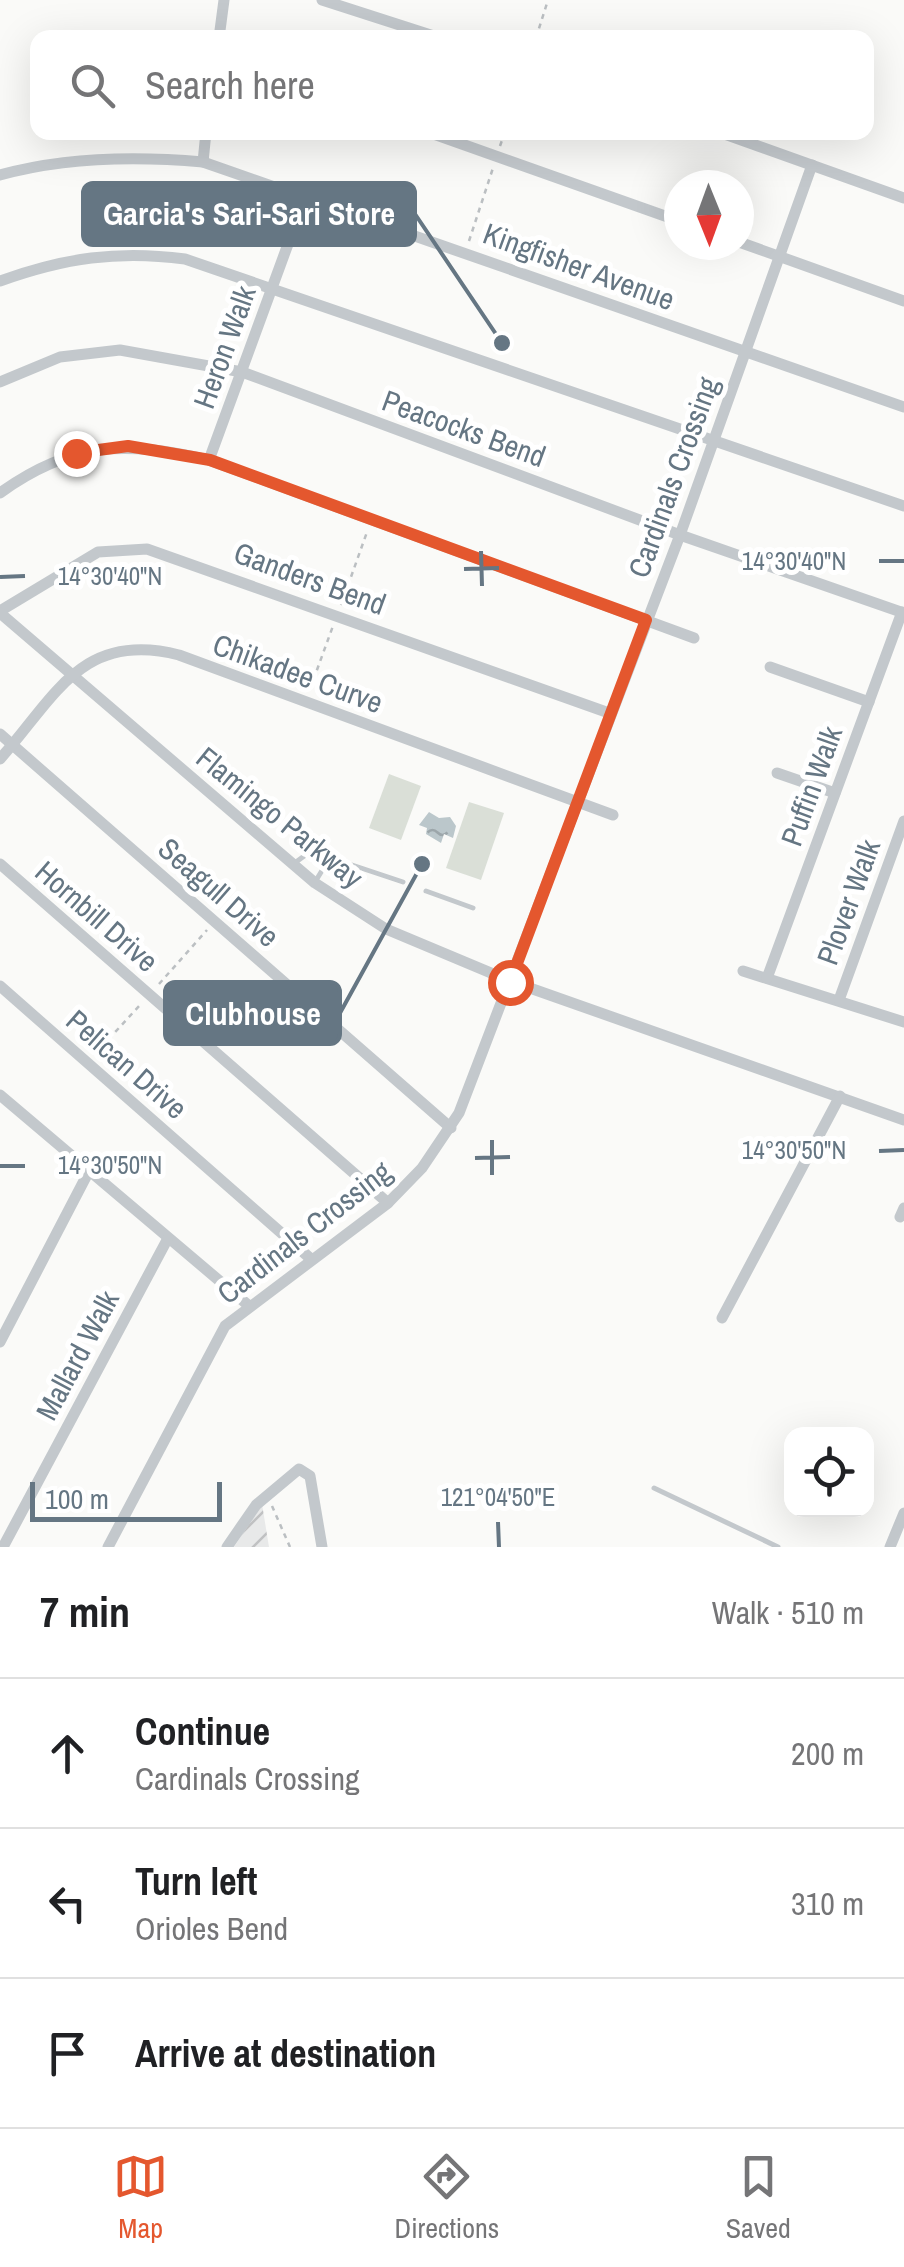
<!DOCTYPE html>
<meta charset="utf-8">
<style>
body{margin:0;font-family:"Archivo Narrow",sans-serif;background:#f6f6f6;color:#202124}
.controls{position:absolute;right:30px;bottom:30px;display:grid;overflow:hidden;border-radius:20px;box-shadow:0 10px 40px #0002}
.controls button{width:90px;height:90px;display:grid;place-items:center;padding:0;border:0;border-bottom:2px solid #e0e0e0;background:#fff;color:#202124;font:50px sans-serif}
.compass{position:absolute;left:664px;top:170px;width:90px;height:90px;border-radius:50%;background:#fff;box-shadow:0 10px 40px #0002;rotate:179deg}
.scale{position:absolute;left:30px;bottom:25px;width:192px;box-sizing:border-box;padding-left:10px;border:5px solid #657683;border-top:0;font-size:28px;line-height:35px;white-space:nowrap;color:#657683;-webkit-text-stroke:8px #fff;paint-order:stroke}
.stop{position:absolute;width:30px;height:30px;margin:-22px;border:8px solid #e4572e;border-radius:50%;background:#fff}
.stop.end{background:#e4572e;border-color:#fff;box-shadow:0 2px 10px #0008}
.list{margin:0;padding:0;list-style:none}
h2{display:flex;justify-content:space-between;align-items:center;height:130px;margin:0;padding:0 40px;font-size:42px}
h2 small{font-size:32px;font-weight:400;color:#757577}
.list li{display:grid;grid-template-columns:65px 1fr auto;gap:30px;align-items:center;box-sizing:border-box;height:150px;padding:0 40px;border-top:2px solid #e0e0e0}
.list b{display:block;font-size:38px;white-space:nowrap}
.list p{margin:0;font-size:32px;white-space:nowrap;color:#757577}
.list em{font-size:32px;font-style:normal;color:#757577}
.icon{flex:none;width:55px;height:55px;fill:none;stroke:currentColor;stroke-width:2;stroke-linecap:round;stroke-linejoin:round}
.map{position:relative;flex:none;width:904px;height:1547px;overflow:hidden}
.search{position:absolute;background:#fff;box-shadow:0 10px 40px #0002;left:30px;right:30px;top:30px;height:110px;display:flex;align-items:center;gap:25px;box-sizing:border-box;padding:0 35px;border-radius:20px;color:#757577;font-size:38px}
.sheet{height:580px;background:#fff}
nav{display:flex;justify-content:space-around;align-items:center;box-sizing:border-box;height:140px;border-top:2px solid #e0e0e0;background:#fff;font-size:28px;color:#757577}
nav a{display:grid;justify-items:center;gap:5px}
nav .on{color:#e4572e}
.map>svg:first-child{display:block}
.industrial{fill:url(#industrial-furrows)}
.pitch{fill:#dadfd7}
.water{fill:url(#water-ripples)}
.lines{fill:none;stroke-linecap:round;stroke-linejoin:round}
.path{stroke:#bbbfc2;stroke-width:2.5;stroke-dasharray:5 5;stroke-linecap:butt}
.service{stroke:#c3c8cc;stroke-width:5}
.minor{stroke:#c3c8cc;stroke-width:11}
.route{stroke:#e4572e;stroke-width:12}
.ticks{fill:none;stroke:#657683;stroke-width:4}
.labels{text-anchor:middle;dominant-baseline:central;stroke-width:10;stroke-linejoin:round;paint-order:stroke}
.street-label{font-size:30px;fill:#657683;stroke:#fff}
.ticks-label{font-size:25px;text-anchor:middle;fill:#657683;stroke:#fff;stroke-width:10;stroke-linejoin:round;paint-order:stroke}
.leader{fill:none;stroke:#657683;stroke-width:4}
.callout-dot{fill:#657683;stroke:#fff;stroke-width:4}
.callout{fill:#657683;stroke:#657683;stroke-width:4}
.callout-label{font-size:32px;text-anchor:middle;font-weight:bold;fill:#fff}
</style>
<div class="map">
<svg width="904" height="1547" viewBox="0 0 904 1547">
<defs>
<pattern id="industrial-furrows" width="10" height="10" patternUnits="userSpaceOnUse" patternTransform="scale(2.5)"><rect width="10" height="10" fill="#e8e9e9"/><path d="M-1 1l2-2M0 10L10 0M9 11l2-2" fill="none" stroke="#c0c1c2"/></pattern>
<pattern id="water-ripples" width="26" height="14" patternUnits="userSpaceOnUse" patternTransform="scale(2.5)"><rect width="26" height="14" fill="#bbc7cb"/><path d="M2 4q2-2 4 0t4 0M15 11q2-2 4 0t4 0" fill="none" stroke="#9ca6aa"/></pattern>
</defs>
<rect width="100%" height="100%" fill="#fafaf8"/>
<path class="industrial" d="M262,1504L269,1547H234Z"/>
<g class="pitch">
<path d="M389,774L421,786L401,840L369,828Z"/>
<path d="M469,802L504,813L481,880L446,868Z"/>
</g>
<path class="water" d="M429,812L439,818L450,817L456,826L453,838L444,834L441,843L426,834L427,828L419,825Z"/>
<g class="lines">
<g class="path">
<path d="M536,38L548,0"/>
<path d="M500,146L505,132"/>
<path d="M469,241L493,168"/>
<path d="M341,605L367,532"/>
<path d="M310,689L333,626"/>
<path d="M159,984L207,930"/>
<path d="M95,1054L140,1005"/>
<path d="M272,1506L290,1547"/>
</g>
<g class="service">
<path d="M296,862L311,851L333,861"/>
<path d="M315,882L326,864L340,861L403,882"/>
<path d="M426,891L473,908"/>
<path d="M654,1488L778,1547"/>
</g>
<g class="minor">
<path d="M322,0L440,38"/>
<path d="M219,38L224,0"/>
<path d="M428,132L679,221"/>
<path d="M719,132L904,198"/>
<path d="M203,162L206,132"/>
<path d="M0,175C65,157 136,156 203,162L904,407"/>
<path d="M739,242L904,301"/>
<path d="M0,281C64,258 118,250 185,259L904,506"/>
<path d="M0,382L60,357L120,350L242,372L680,535L904,613"/>
<path d="M209,460L306,195"/>
<path d="M0,493C72,441 125,441 209,460L694,638"/>
<path d="M0,611L98,552L147,549L609,713"/>
<path d="M0,613L315,883L386,929L510,981L904,1120"/>
<path d="M770,667L869,702"/>
<path d="M0,734L451,1128"/>
<path d="M0,759C55,697 82,630 179,655L613,815"/>
<path d="M777,773L835,793"/>
<path d="M0,864L388,1203"/>
<path d="M743,971L904,1022"/>
<path d="M767,978L902,612"/>
<path d="M0,986L311,1259"/>
<path d="M839,1000L904,821"/>
<path d="M0,1095L248,1305"/>
<path d="M900,1217L904,1208"/>
<path d="M722,1318L840,1096"/>
<path d="M0,1342L88,1173"/>
<path d="M3,1547L167,1240"/>
<path d="M108,1547L225,1326L388,1203L422,1168L459,1113L680,535L812,165"/>
<path d="M227,1547L256,1505L299,1469L310,1476L322,1547"/>
<path d="M890,1547L904,1513"/>
</g>
</g>
<g class="lines">
<path class="route" d="M76,453L128,446L210,460L646,620L510,982"/>
</g>
<path class="ticks" d="M481,551L482,586M879,561H904M464,569L499,568M0,577L25,576M492,1140V1175M879,1151L904,1150M475,1158L510,1157M0,1166H25M498,1522L499,1547"/>
<g class="labels">
<g class="street-label">
<text transform="translate(579 266) rotate(20)">Kingfisher Avenue</text>
<text transform="translate(224 347) rotate(-70)">Heron Walk</text>
<text transform="translate(464 428) rotate(20)">Peacocks Bend</text>
<text transform="translate(673 477) rotate(-70)">Cardinals Crossing</text>
<text transform="translate(310 578) rotate(20)">Ganders Bend</text>
<text transform="translate(298 673) rotate(20)">Chikadee Curve</text>
<text transform="translate(811 786) rotate(-70)">Puffin Walk</text>
<text transform="translate(280 817) rotate(39)">Flamingo Parkway</text>
<text transform="translate(219 892) rotate(41)">Seagull Drive</text>
<text transform="translate(848 902) rotate(-70)">Plover Walk</text>
<text transform="translate(97 916) rotate(41)">Hornbill Drive</text>
<text transform="translate(127 1064) rotate(41)">Pelican Drive</text>
<text transform="translate(304 1232) rotate(-38)">Cardinals Crossing</text>
<text transform="translate(77 1355) rotate(-62)">Mallard Walk</text>
</g>
</g>
<g class="ticks-label">
<text x="794" y="570">14°30'40"N</text>
<text x="110" y="585">14°30'40"N</text>
<text x="794" y="1159">14°30'50"N</text>
<text x="110" y="1174">14°30'50"N</text>
<text x="498" y="1506">121°04'50"E</text>
</g>
<path class="leader" d="M502 343L415 214M422 864L340 1013"/>
<g class="callout-dot">
<circle cx="502" cy="343" r="10"/>
<circle cx="422" cy="864" r="10"/>
</g>
<g class="callout">
<rect x="83" y="183" width="332" height="62" rx="10"/>
<rect x="165" y="982" width="175" height="62" rx="10"/>
</g>
<g class="callout-label">
<text x="249" y="225">Garcia's Sari-Sari Store</text>
<text x="253" y="1025">Clubhouse</text>
</g>
</svg>
<div class="controls">
<button><svg class="icon" aria-label="locate" viewBox="0 0 24 24"><circle cx="12" cy="12" r="6"/><path d="M12 2v4M12 18v4M2 12h4M18 12h4"/></svg></button>
</div>
<svg class="compass" viewBox="-18 -18 36 36"><path d="M0-13l5 13h-10z" fill="#e53935"/><path d="M0 13l5-13h-10z" fill="#757577"/></svg>
<div class="scale">100 m</div>
<div class="stop" style="left:510px;top:982px"></div>
<div class="stop end" style="left:76px;top:453px"></div>
<div class="search"><svg class="icon" aria-label="search" viewBox="0 0 24 24"><circle cx="10" cy="10" r="6"/><path d="M15 15l6 6"/></svg>Search here</div>
</div>
<section class="sheet">
<h2>7 min<small>Walk · 510 m</small></h2>
<ul class="list">
<li><svg class="icon" aria-label="ahead" viewBox="0 0 24 24"><path d="M12 20V5M6 11l6-6 6 6"/></svg><div><b>Continue</b><p>Cardinals Crossing</p></div><em>200 m</em></li>
<li><svg class="icon" aria-label="left" viewBox="0 0 24 24"><path d="M17 20v-9H6M10 6l-5 5 5 5"/></svg><div><b>Turn left</b><p>Orioles Bend</p></div><em>310 m</em></li>
<li><svg class="icon" aria-label="arrive" viewBox="0 0 24 24"><path d="M6 21V4h12l-3 4 3 4H6"/></svg><div><b>Arrive at destination</b></div></li>
</ul>
</section>
<nav>
<a class="on"><svg class="icon" aria-label="map" viewBox="0 0 24 24"><path d="M3 6l6-2 6 2 6-2v14l-6 2-6-2-6 2zM9 4v14M15 6v14"/></svg>Map</a>
<a><svg class="icon" aria-label="directions" viewBox="0 0 24 24"><path d="M12 3l9 9-9 9-9-9zM9 14v-3h6M13 9l2 2-2 2"/></svg>Directions</a>
<a><svg class="icon" aria-label="saved" viewBox="0 0 24 24"><path d="M7 4h10v16l-5-4-5 4z"/></svg>Saved</a>
</nav>
